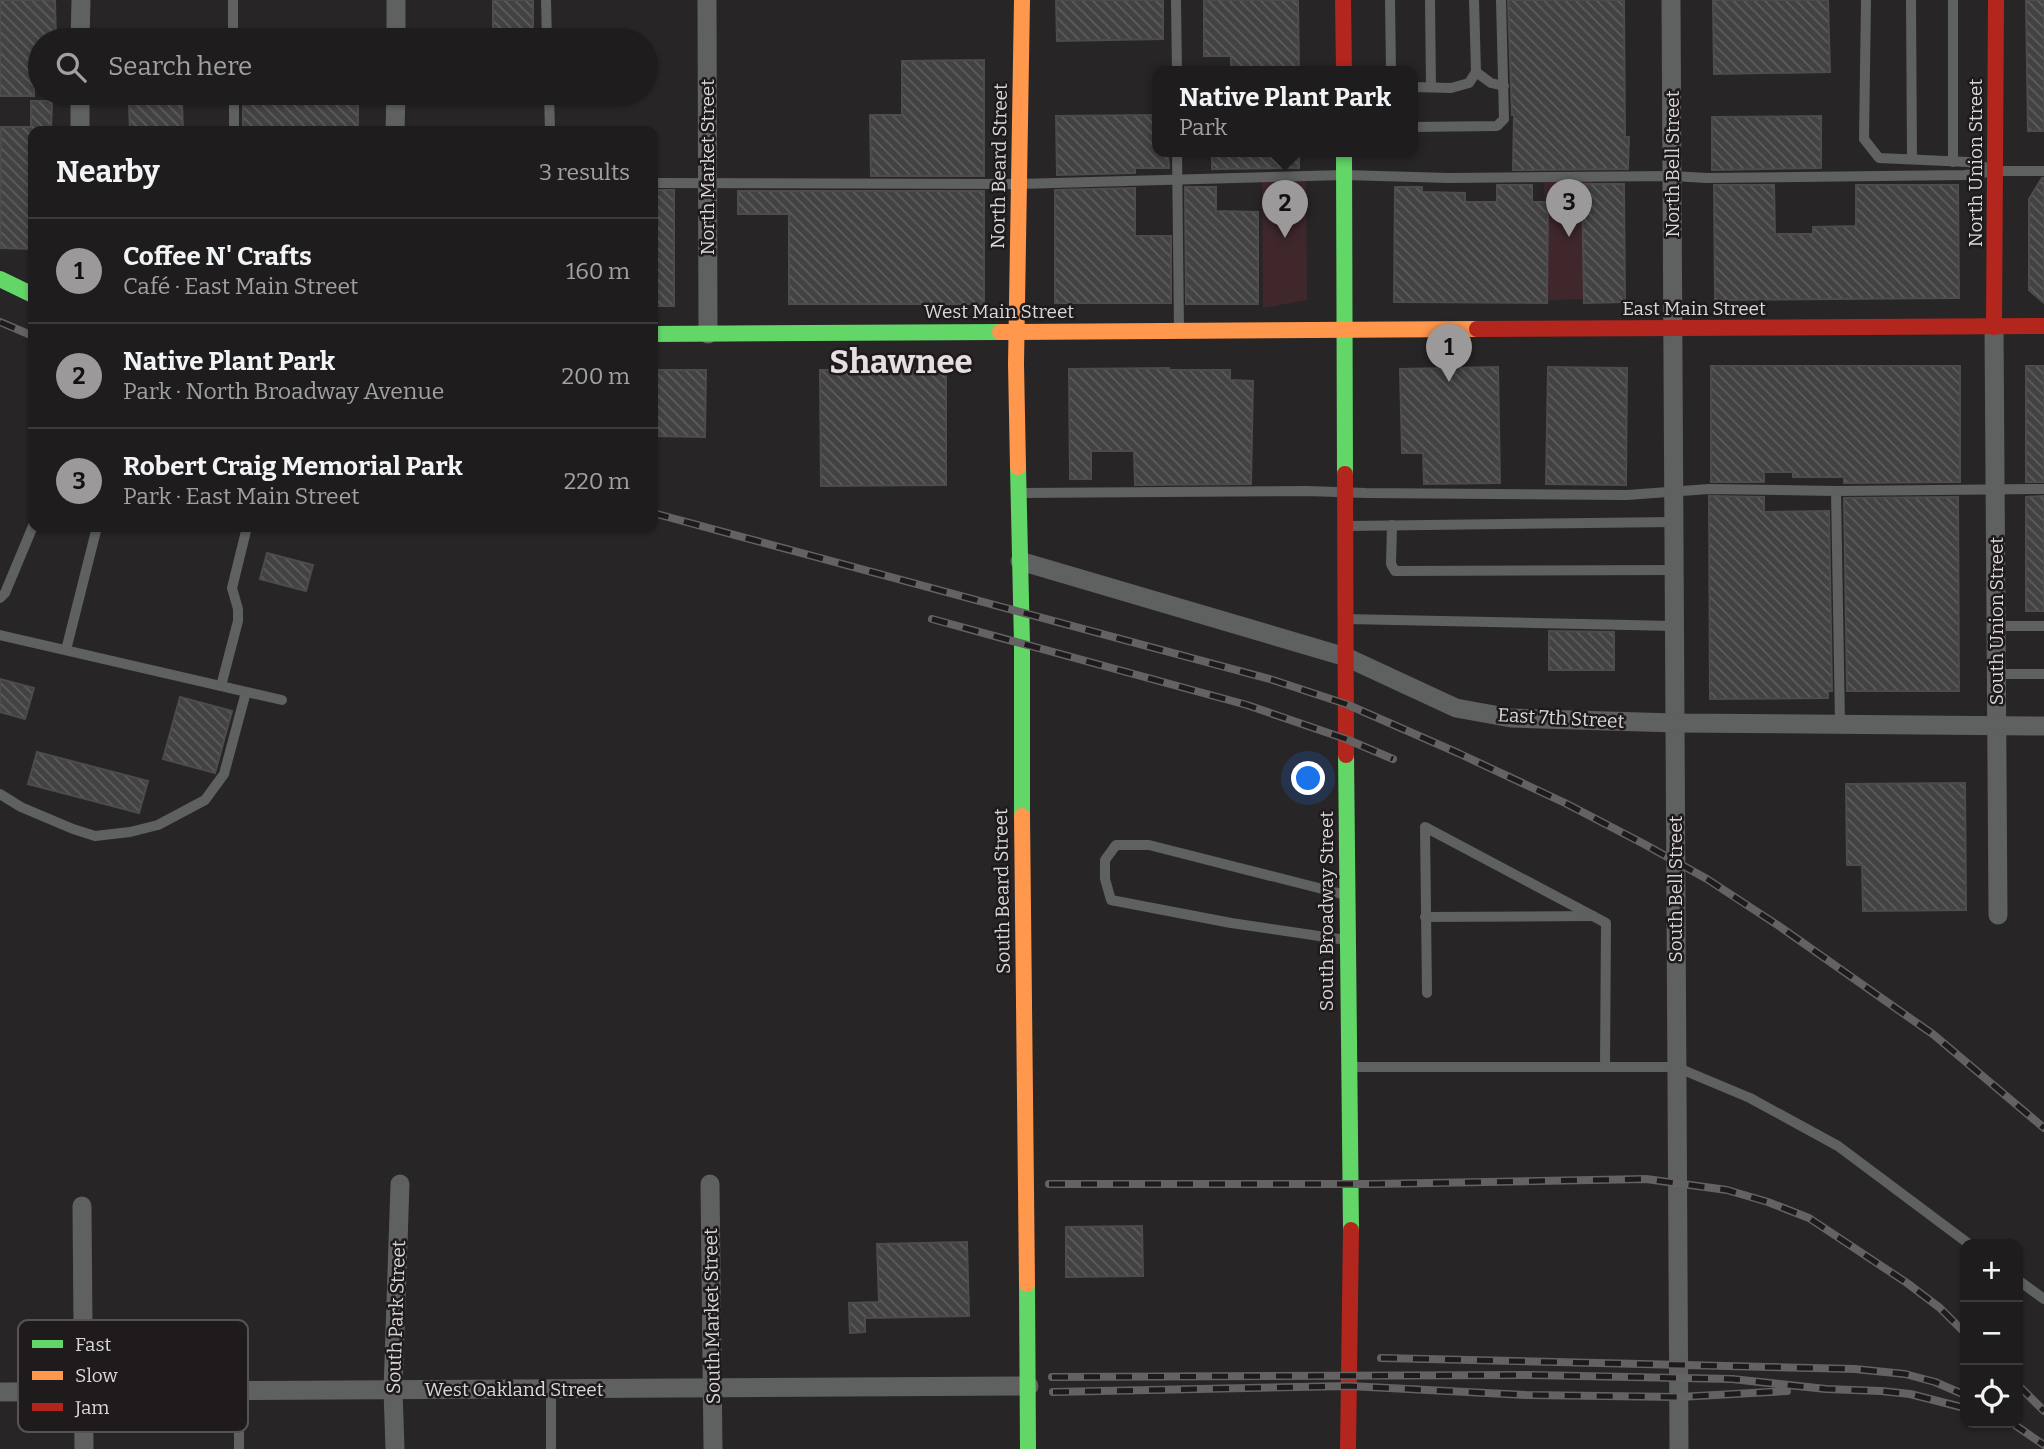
<!DOCTYPE html>
<meta charset="utf-8">
<style>
body{margin:0;font-family:Bitter,serif;background:#2b2929;color:#f1f3f6}
.controls{position:absolute;right:21px;bottom:21px;display:grid;overflow:hidden;border-radius:14px;box-shadow:0 2px 5px #0004}
.controls button{width:63px;height:63px;display:grid;place-items:center;padding:0;border:0;border-bottom:2px solid #3c3a3b;background:#1e1c1c;color:#f1f3f6;font:35px sans-serif}
.you{position:absolute;left:1309px;top:779px;width:24px;height:24px;margin:-18px;border:5px solid #fff;border-radius:50%;background:#1a73e8;box-shadow:0 0 0 10px #1a73e833}
.badge{display:grid;place-items:center;width:46px;height:46px;border-radius:50%;background:#9c999a;color:#111;font-size:23px;font-weight:700}
.pin{position:absolute;translate:-50% -58px;filter:drop-shadow(0 2px 4px #0008)}
.pin::after{content:'';position:absolute;top:37px;width:24px;height:21px;background:inherit;clip-path:polygon(0 0,100% 0,50% 100%)}
.popup{position:absolute;left:1152px;top:66px;width:266px;height:91px;box-sizing:border-box;display:grid;place-content:center;border-radius:14px;background:#1e1c1c;filter:drop-shadow(0 2px 5px #0005);font-size:23px;white-space:nowrap;color:#a1a1a3}
.popup b{font-size:26px;color:#f1f3f6}
.popup::after{content:'';position:absolute;left:50%;top:100%;margin-left:-14px;border:14px solid transparent;border-top-color:#1e1c1c}
.list{margin:0;padding:0;list-style:none}
h2{display:flex;justify-content:space-between;align-items:center;height:91px;margin:0;padding:0 28px;font-size:30px}
h2 small{font-size:23px;font-weight:400;color:#a1a1a3}
.list li{display:grid;grid-template-columns:46px 1fr auto;gap:21px;align-items:center;box-sizing:border-box;height:105px;padding:0 28px;border-top:2px solid #3c3a3b}
.list b{display:block;font-size:26px;white-space:nowrap}
.list p{margin:0;font-size:23px;white-space:nowrap;color:#a1a1a3}
.list em{font-size:23px;font-style:normal;color:#a1a1a3}
.icon{flex:none;width:38px;height:38px;fill:none;stroke:currentColor;stroke-width:2;stroke-linecap:round;stroke-linejoin:round}
.map{position:relative;flex:none;width:2044px;height:1449px;overflow:hidden}
.search{position:absolute;background:#1e1c1c;box-shadow:0 2px 5px #0004;left:28px;top:28px;width:630px;height:77px;display:flex;align-items:center;gap:18px;box-sizing:border-box;padding:0 24px;border-radius:38px;color:#a1a1a3;font-size:26px}
.panel{position:absolute;background:#1e1c1c;box-shadow:0 2px 5px #0004;left:28px;top:126px;width:630px;height:406px;border-radius:14px}
.map>svg:first-child{display:block}
.green{fill:#3f272c}
.building{fill:url(#building-back-hatch);stroke:#4d4b4b;stroke-width:2}
.lines{fill:none;stroke-linecap:round;stroke-linejoin:round}
.lane{stroke:#5f6060;stroke-width:10}
.street{stroke:#5f6060;stroke-width:19}
.fast{stroke:#63d668;stroke-width:16}
.slow{stroke:#ff974d;stroke-width:16}
.jam{stroke:#b3261e;stroke-width:16}
.rail-casing{stroke:#646263;stroke-width:8}
.rail{stroke:#1f1b1c;stroke-width:5;stroke-dasharray:16;stroke-linecap:butt}
.labels{text-anchor:middle;dominant-baseline:central;stroke-width:5;stroke-linejoin:round;paint-order:stroke}
.street-label{font-size:19px;fill:#dad7d8;stroke:#1f1b1c}
.town-label{font-size:33px;font-weight:bold;fill:#e5dfe0;stroke:#1f1b1c}
.key{fill:#1f1b1c;stroke:#575354;stroke-width:2}
.key-label{font-size:19px;fill:#dad7d8}
</style>
<div class="map">
<svg width="2044" height="1449" viewBox="0 0 2044 1449">
<defs>
<pattern id="building-back-hatch" width="6" height="6" patternUnits="userSpaceOnUse" patternTransform="scale(1.75)"><rect width="6" height="6" fill="#434242"/><path d="M-1 5l2 2M0 0l6 6M5-1l2 2" fill="none" stroke="#5e5d5d"/></pattern>
</defs>
<rect width="100%" height="100%" fill="#282526"/>
<g class="green">
<path d="M1262,174L1306,176L1307,300L1263,308Z"/>
<path d="M1544,175H1592V299L1546,300Z"/>
</g>
<g class="building">
<path d="M0,0H55L56,40H40V55H34V96H0Z"/>
<rect x="493" y="0" width="40" height="40"/>
<path d="M1056,0H1163V39L1057,41Z"/>
<path d="M1204,0H1298L1299,72H1231V56H1204Z"/>
<path d="M1508,0H1624L1625,137H1629L1628,169L1513,170L1514,115H1512Z"/>
<path d="M1713,0H1828L1830,72L1714,74Z"/>
<path d="M2026,0H2044V131H2028Z"/>
<path d="M984,60V176H871L870,115H902V61Z"/>
<rect x="243" y="93" width="115" height="38"/>
<path d="M31,101H52L51,131H33V249L0,248L1,127H31Z"/>
<path d="M182,103L183,131H130L129,104Z"/>
<path d="M1157,115V152H1168L1169,168H1135V173L1057,175L1056,116Z"/>
<path d="M1821,116V168L1712,170V117Z"/>
<path d="M1212,152H1299V168L1212,169Z"/>
<path d="M2042,178H2044V303L2029,290V199Z"/>
<path d="M1582,184H1624L1625,302L1584,303Z"/>
<path d="M1497,185H1532V202H1548L1547,303L1394,302L1395,187H1422V192L1465,193V202H1497Z"/>
<path d="M1714,185H1774L1775,234H1813V227L1856,226V185H1958L1959,298L1715,300Z"/>
<path d="M1185,187H1216V211L1258,212V304H1186Z"/>
<path d="M1135,188V236H1171V303H1055V190Z"/>
<rect x="653" y="190" width="21" height="116"/>
<path d="M738,191H984V304H789V214H738Z"/>
<path d="M1711,366H1960V482L1844,483V477H1793V472H1764V482H1711Z"/>
<rect x="2026" y="366" width="18" height="116"/>
<path d="M1498,367L1500,483L1424,484L1423,453H1402L1400,369Z"/>
<path d="M1548,367L1627,368L1626,485L1546,484Z"/>
<path d="M1169,368V370H1230V380L1253,381L1251,484L1135,485L1134,451H1091V479H1070L1069,369Z"/>
<path d="M946,369V485L821,486L820,370Z"/>
<path d="M653,370H706L705,437L653,436Z"/>
<path d="M1709,496L1764,497V512L1829,511L1832,691H1828V698L1710,699Z"/>
<path d="M2044,496V611H2026V497Z"/>
<path d="M1958,497L1959,691H1847L1844,498Z"/>
<path d="M267,553L313,565L306,591L260,579Z"/>
<path d="M1549,631L1614,632V670H1549Z"/>
<path d="M0,679L34,688L25,719L0,712Z"/>
<path d="M180,697L232,711L215,773L163,759Z"/>
<path d="M37,752L148,781L139,813L28,784Z"/>
<path d="M1965,783L1966,910L1863,911L1862,865H1847L1846,784Z"/>
<path d="M1142,1226L1143,1276L1066,1277V1227Z"/>
<path d="M967,1242L969,1316L865,1318V1332L850,1333L849,1303L879,1302L877,1244Z"/>
</g>
<g class="lines">
<g class="lane">
<path d="M233,0V40"/>
<path d="M546,0L547,40"/>
<path d="M1176,0L1177,72"/>
<path d="M1390,0L1391,72"/>
<path d="M1430,0L1431,87"/>
<path d="M1866,0L1864,139L1879,158L1968,162L1991,169"/>
<path d="M1911,0L1912,159"/>
<path d="M1953,0V162"/>
<path d="M1476,72L1491,83L1504,86"/>
<path d="M1413,87L1451,88L1469,83L1476,72L1474,0"/>
<path d="M234,93V131"/>
<path d="M549,93L550,131"/>
<path d="M1413,127L1497,126L1504,119L1501,0"/>
<path d="M1177,152L1179,330"/>
<path d="M653,183L1018,184L1344,175L1449,178L1672,176L1707,178L1965,175L1996,171H2044"/>
<path d="M1836,491L2044,489"/>
<path d="M1021,493L1307,491L1366,493L1627,495L1709,489L1836,491L1840,724"/>
<path d="M1392,525L1391,564L1395,571L1674,570"/>
<path d="M1348,526L1674,522"/>
<path d="M0,598L5,593L33,526"/>
<path d="M1346,619L1674,626"/>
<path d="M1996,626H2044"/>
<path d="M0,635L282,700"/>
<path d="M66,650L97,527"/>
<path d="M1996,674H2044"/>
<path d="M221,686L238,621V609L232,588L247,527"/>
<path d="M0,794L21,807L73,829L95,836L130,832L158,825L205,800L224,774L246,692"/>
<path d="M1346,895L1149,845H1116L1105,860V879L1111,900L1231,923L1346,940"/>
<path d="M1425,917L1593,916"/>
<path d="M1427,993L1425,827L1606,923L1605,1067"/>
<path d="M1348,1067H1676L1750,1098L1838,1146L1969,1244"/>
<path d="M2018,1280L2044,1299"/>
<path d="M551,1388V1449"/>
<path d="M239,1391V1449"/>
</g>
<g class="street">
<path d="M707,0L708,334"/>
<path d="M1671,0L1679,1449"/>
<path d="M80,40L81,0"/>
<path d="M396,40V0"/>
<path d="M80,131V93"/>
<path d="M395,131L396,93"/>
<path d="M1994,327L1998,915"/>
<path d="M1020,561L1346,657L1456,708L1511,718L1675,723L2044,726"/>
<path d="M710,1184L713,1449"/>
<path d="M82,1206L84,1449"/>
<path d="M0,1392L1029,1386"/>
<path d="M395,1449L393,1390L400,1184"/>
</g>
<g class="fast">
<path d="M1344,152L1345,474"/>
<path d="M0,279L33,295"/>
<path d="M653,334L1000,332"/>
<path d="M1018,467L1022,644V816"/>
<path d="M1346,755L1351,1230"/>
<path d="M1027,1284L1028,1449"/>
</g>
<g class="slow">
<path d="M1000,332L1477,329"/>
<path d="M1018,467L1016,364L1022,0"/>
<path d="M1022,816L1027,1284"/>
</g>
<g class="jam">
<path d="M1343,0L1344,72"/>
<path d="M1994,327L1996,0"/>
<path d="M1477,329L2044,326"/>
<path d="M1345,474L1346,755"/>
<path d="M1348,1449L1351,1230"/>
</g>
<g class="rail-casing">
<g id="rail">
<path d="M0,322L33,336"/>
<path d="M653,513L1273,680L1346,704L1458,753L1565,803L1644,844L1707,879L1779,926L1934,1035L2044,1128"/>
<path d="M932,619L1247,705L1346,739L1393,759"/>
<path d="M1049,1184H1375L1646,1179L1727,1190L1768,1202L1809,1218L1907,1283L1940,1308L1965,1333"/>
<path d="M1381,1358L1855,1369L1905,1374L1935,1382L1965,1395"/>
<path d="M1052,1377L1530,1375L1732,1379L1826,1389L1881,1391L1910,1394L1965,1408"/>
<path d="M2018,1385L2044,1411"/>
<path d="M1053,1392L1349,1386L1526,1395L1679,1397L1787,1391"/>
<path d="M2012,1423L2044,1445"/>
</g>
</g>
<use href="#rail" class="rail"/>
</g>
<g class="labels">
<g class="street-label">
<text transform="translate(1975 163) rotate(-90)">North Union Street</text>
<text transform="translate(1672 164) rotate(-90)">North Bell Street</text>
<text transform="translate(999 166) rotate(-89)">North Beard Street</text>
<text transform="translate(707 167) rotate(-90)">North Market Street</text>
<text x="1694" y="308">East Main Street</text>
<text x="999" y="311">West Main Street</text>
<text transform="translate(1996 621) rotate(-90)">South Union Street</text>
<text transform="translate(1561 718) rotate(3)">East 7th Street</text>
<text transform="translate(1675 889) rotate(-90)">South Bell Street</text>
<text transform="translate(1002 891) rotate(-91)">South Beard Street</text>
<text transform="translate(1326 911) rotate(-90)">South Broadway Street</text>
<text transform="translate(712 1316) rotate(-91)">South Market Street</text>
<text transform="translate(396 1317) rotate(-88)">South Park Street</text>
<text x="514" y="1389">West Oakland Street</text>
</g>
<g class="town-label">
<text x="901" y="362">Shawnee</text>
</g>
</g>
<rect x="18" y="1320" width="230" height="112" rx="10" class="key"/>
<rect x="32" y="1340" width="31" height="8" fill="#63d668"/>
<rect x="32" y="1371" width="31" height="9" fill="#ff974d"/>
<rect x="32" y="1403" width="31" height="8" fill="#b3261e"/>
<g class="key-label">
<text x="75" y="1351">Fast</text>
<text x="75" y="1382">Slow</text>
<text x="75" y="1414">Jam</text>
</g>
</svg>
<div class="controls">
<button>+</button>
<button>−</button>
<button><svg class="icon" aria-label="locate" viewBox="0 0 24 24"><circle cx="12" cy="12" r="6"/><path d="M12 2v4M12 18v4M2 12h4M18 12h4"/></svg></button>
</div>
<div class="you"></div>
<div class="pin badge" style="left:1449px;top:382px">1</div>
<div class="pin badge" style="left:1285px;top:238px">2</div>
<div class="popup"><b>Native Plant Park</b>Park</div>
<div class="pin badge" style="left:1569px;top:237px">3</div>
<div class="search"><svg class="icon" aria-label="search" viewBox="0 0 24 24"><circle cx="10" cy="10" r="6"/><path d="M15 15l6 6"/></svg>Search here</div>
<section class="panel">
<h2>Nearby<small>3 results</small></h2>
<ul class="list">
<li><span class="badge">1</span><div><b>Coffee N' Crafts</b><p>Café · East Main Street</p></div><em>160 m</em></li>
<li><span class="badge">2</span><div><b>Native Plant Park</b><p>Park · North Broadway Avenue</p></div><em>200 m</em></li>
<li><span class="badge">3</span><div><b>Robert Craig Memorial Park</b><p>Park · East Main Street</p></div><em>220 m</em></li>
</ul>
</section>
</div>
